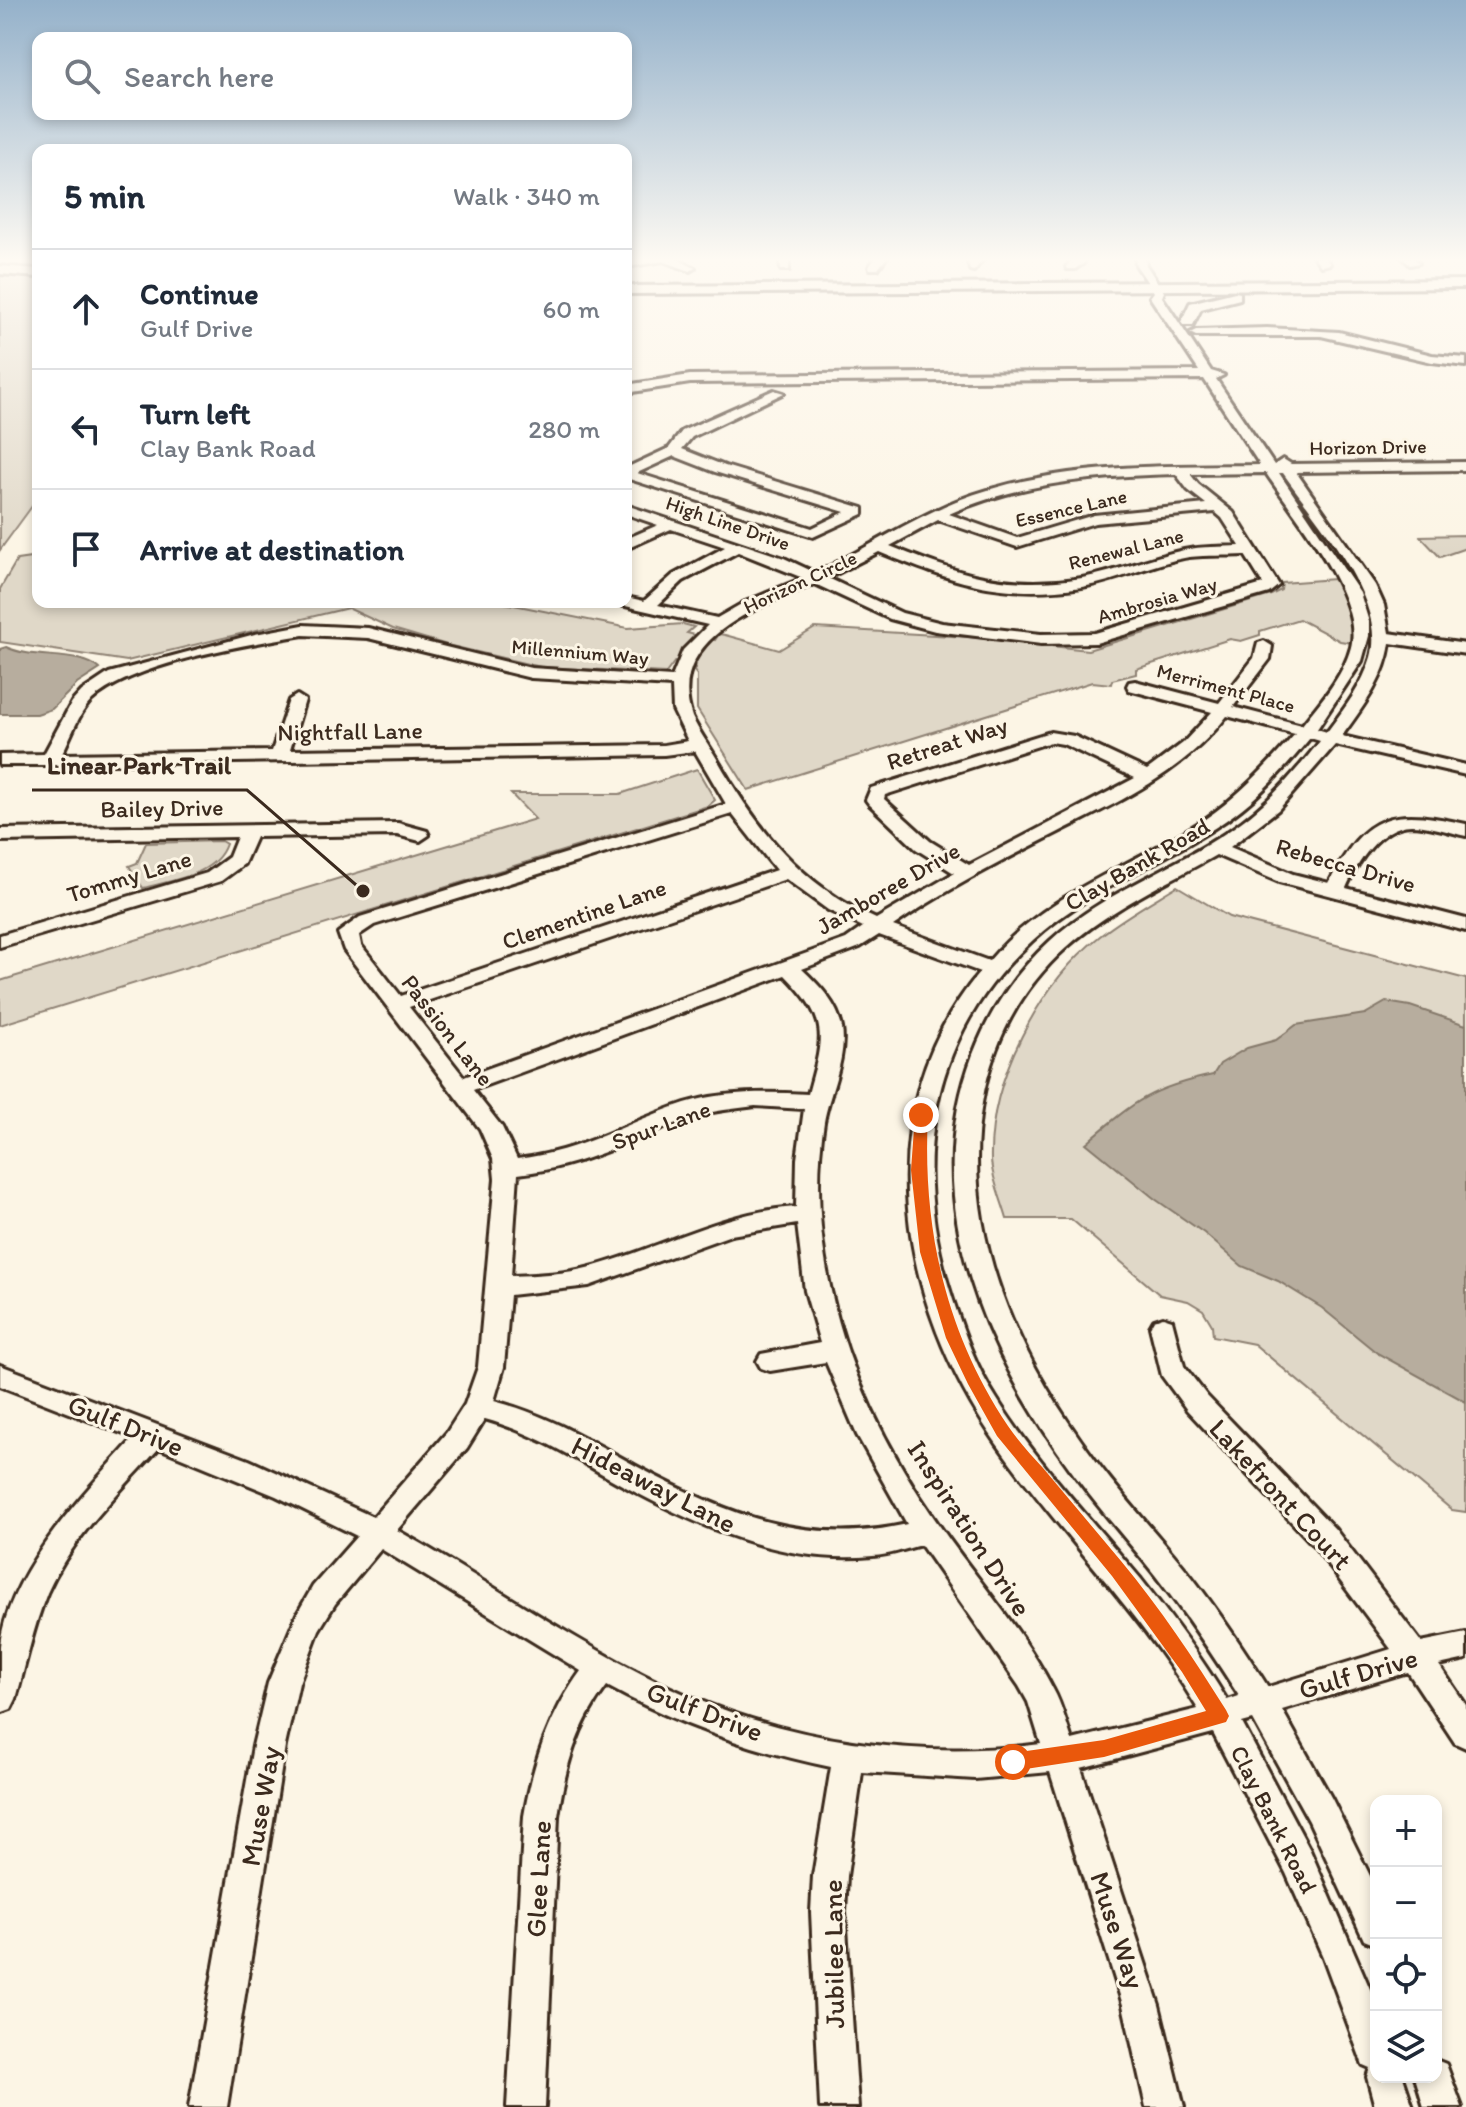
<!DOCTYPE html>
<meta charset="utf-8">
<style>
body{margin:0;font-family:Itim,sans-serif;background:#f2f2f3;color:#1f2937}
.controls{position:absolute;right:24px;bottom:24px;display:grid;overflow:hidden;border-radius:16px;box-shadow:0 4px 12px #0003}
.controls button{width:72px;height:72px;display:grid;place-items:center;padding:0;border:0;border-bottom:2px solid #e0e1e3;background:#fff;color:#1f2937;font:40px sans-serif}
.stop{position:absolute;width:24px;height:24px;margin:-18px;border:6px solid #ea580c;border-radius:50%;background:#fff}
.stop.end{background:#ea580c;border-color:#fff;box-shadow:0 2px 8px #0008}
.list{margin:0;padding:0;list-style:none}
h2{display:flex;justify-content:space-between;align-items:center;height:104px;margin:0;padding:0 32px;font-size:34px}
h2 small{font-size:26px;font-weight:400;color:#747a83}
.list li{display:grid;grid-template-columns:52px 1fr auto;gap:24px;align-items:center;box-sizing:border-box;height:120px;padding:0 32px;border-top:2px solid #e0e1e3}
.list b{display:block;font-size:30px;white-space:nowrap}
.list p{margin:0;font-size:26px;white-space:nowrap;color:#747a83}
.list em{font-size:26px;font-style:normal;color:#747a83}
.icon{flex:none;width:44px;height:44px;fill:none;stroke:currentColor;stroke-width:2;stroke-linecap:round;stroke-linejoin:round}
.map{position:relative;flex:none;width:1466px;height:2107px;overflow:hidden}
.search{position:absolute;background:#fff;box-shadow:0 4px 12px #0003;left:32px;top:32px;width:600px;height:88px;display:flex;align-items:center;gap:20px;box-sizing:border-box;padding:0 28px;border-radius:16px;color:#747a83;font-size:30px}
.panel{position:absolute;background:#fff;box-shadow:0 4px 12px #0003;left:32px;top:144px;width:600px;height:464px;border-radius:16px}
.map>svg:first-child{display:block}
.green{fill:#e0d8c8;stroke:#8e8173;stroke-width:2}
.water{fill:#b7ad9e;stroke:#85796b;stroke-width:2}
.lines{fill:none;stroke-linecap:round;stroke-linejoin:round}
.minor-casing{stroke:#3b2a1e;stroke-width:6}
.major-casing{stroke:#3b2a1e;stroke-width:6}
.minor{fill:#fcf5e5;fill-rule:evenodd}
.major{fill:#fcf5e5;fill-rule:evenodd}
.route{fill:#ea580c}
.labels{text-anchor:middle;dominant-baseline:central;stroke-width:6;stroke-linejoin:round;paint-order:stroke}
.far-street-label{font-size:20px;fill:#3b2a1e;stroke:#fcf5e5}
.street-label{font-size:24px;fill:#3b2a1e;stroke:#fcf5e5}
.near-street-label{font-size:28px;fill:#3b2a1e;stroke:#fcf5e5}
.leader{fill:none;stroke:#3b2a1e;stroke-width:3}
.callout-dot{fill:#3b2a1e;stroke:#fcf5e5;stroke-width:3}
.callout-label{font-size:26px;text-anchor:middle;font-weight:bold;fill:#3b2a1e;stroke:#fcf5e5;stroke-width:6;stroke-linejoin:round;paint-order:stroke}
</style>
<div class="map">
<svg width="1466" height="2107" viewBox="0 0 1466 2107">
<rect width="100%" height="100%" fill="#fcf5e5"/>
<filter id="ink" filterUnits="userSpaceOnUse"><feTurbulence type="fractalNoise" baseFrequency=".0125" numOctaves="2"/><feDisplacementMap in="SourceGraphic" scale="16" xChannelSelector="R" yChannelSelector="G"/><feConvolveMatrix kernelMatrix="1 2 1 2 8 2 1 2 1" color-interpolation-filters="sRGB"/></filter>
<g filter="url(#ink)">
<g class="green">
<path d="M0,275L38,279V498L0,550Z"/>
<path d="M1466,535V548L1440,557L1420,536Z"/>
<path d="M38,557V602H499L628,628L683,624L694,627L687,633L715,640L719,634L725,635L779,650L815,628L969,637L1088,650L1271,595L1281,590L1282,583L1334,579L1352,612L1353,643L1340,641L1299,619L1260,631V635L1241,641L1230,639L1136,669V674L1112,680L1111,684L1092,682L748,790L697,709V675L694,671L696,665L675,661L666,673L541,667L447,645L393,629L348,608L127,661L0,642V589L17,560Z"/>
<path d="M697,769L715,800L708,806L0,1025V981L535,819L511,794H620Z"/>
<path d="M221,841L226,844C215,876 172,880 143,888L129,866L137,863L146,843Z"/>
<path d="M1177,886L1229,917L1466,979V1512L1452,1510L1254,1344L1213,1336L1212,1325L1203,1310L1188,1301L1160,1295L1071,1219H1007C1002,1201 992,1179 991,1160C989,1081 1038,985 1100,936C1124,917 1151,902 1177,886Z"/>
</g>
<g class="water">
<path d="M6,647C32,660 81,651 100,669L77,684L52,709L37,714H0V649Z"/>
<path d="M1386,1002L1410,1006L1466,1025V1402L1377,1353L1322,1308L1278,1281L1242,1266L1204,1233L1155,1199L1086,1143C1134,1102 1149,1088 1213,1075L1220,1064L1247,1048L1276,1040L1296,1025L1365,1014Z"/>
</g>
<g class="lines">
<g class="minor-casing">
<g id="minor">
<path d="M648,257H673L695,268L690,271L663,261L626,267V261Z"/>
<path d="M779,257H789V270H781Z"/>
<path d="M876,257H887L878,269H870L869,267Z"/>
<path d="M974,257H985L974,271L970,270L968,263Z"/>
<path d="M1075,257H1085L1084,263L1075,269H1067L1066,267Z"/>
<path d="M1135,257H1145L1146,265L1164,292L1162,297L1211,371L1224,375L1216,379L1274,465L1283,459L1291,464L1466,462V470L1296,472L1375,585L1384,605L1389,633L1466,644V654L1390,643C1385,679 1363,707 1342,736L1466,765V775L1335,745L1278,810L1230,847L1293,874L1329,883C1366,811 1392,808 1466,824V836C1448,832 1429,825 1411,825C1380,826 1357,863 1346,888L1466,919V931L1279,882L1216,855C1165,884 1111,908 1067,947C1021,988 992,1042 982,1103C959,1233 1019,1359 1096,1461C1126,1501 1161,1538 1192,1577C1219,1612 1244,1649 1268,1687L1391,1649L1315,1547L1187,1410L1162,1376L1150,1327L1154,1320L1163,1317L1172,1320L1184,1366L1207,1396L1335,1529L1421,1642L1466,1633V1659L1439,1665L1466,1705V1748L1455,1743L1408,1672L1282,1710L1332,1799L1376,1888V1945L1364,1940L1309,1821L1253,1720L1242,1723L1310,1850L1376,2003V2077H1403L1413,2107H1375L1367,2077L1370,2068L1363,2065L1323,1957L1286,1873L1213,1733L1081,1768L1159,2005L1184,2107H1146L1123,2005L1050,1772L975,1779L862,1772L847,1876L845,1912L858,2107H820L811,1912L813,1876L831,1767C752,1751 677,1724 607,1686C577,1725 565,1768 558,1816L545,2107H507L524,1816C533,1763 549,1715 581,1671L381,1549L335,1604L319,1630L299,1683L285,1746L227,2107H189L253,1746L268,1683L297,1614L313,1586L357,1536L276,1496L159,1448C119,1493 72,1537 47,1593C33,1627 26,1664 16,1699L11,1709L0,1713C0,1691 0,1668 0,1646C8,1571 86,1491 134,1438L0,1386V1365L249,1460L373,1517L447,1432L465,1404L478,1367L495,1179L493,1159L480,1129L344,950L338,933L360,917L726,804L695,751L664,755L50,765H0V755L44,754L72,702L82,691L109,673L255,634L303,625L368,628L531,668L672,677L683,650L708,625L621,605L618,602H626V597L644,601L673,575L725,547L671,529L626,549V539L658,525L626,514V505L784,558L816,573C864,550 907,521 956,501C1052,463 1159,466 1260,465L1204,379L690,383L626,393V385L690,375L1199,371L1150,297L1154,292L1136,265ZM1266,473C1293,514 1364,598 1351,647C1343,677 1320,702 1302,725L1233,707L1270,659L1272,646L1264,641L1258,643L1254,658L1219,703L1135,681L1129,682L1127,686L1129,690L1212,712L1183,743L1147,770L1074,736L1050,732L871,788L866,800L869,804L916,849L954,873L876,919C801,885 757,829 717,759C709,745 699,732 692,717C665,638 759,606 815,584L890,619L935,631L1041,644L1096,643L1269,593L1279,585L1233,512L1198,484L1190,474ZM1279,473H1283C1315,519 1387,599 1371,657C1363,685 1344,709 1327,732L1317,729L1362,661L1369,636V622L1360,593ZM1176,474L1188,490L1206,504L1094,515L1017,538L949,514C1021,482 1098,476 1176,474ZM1215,512L1222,518L1240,546C1222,547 1202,546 1184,550C1150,557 1117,572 1082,578C1006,590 959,574 890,546L938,520L1017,547L1095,523ZM738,552L803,578L743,603L717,618L658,605L683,581ZM879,552C953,582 1001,599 1082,587C1119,581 1153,563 1189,557C1207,555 1227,556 1245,555L1263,584L1095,633L1041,634L942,623L902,613L828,578ZM303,635L368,638L531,678L672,686L673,710L688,741L664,745L290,750L305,700L297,695L289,700L272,751L62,754C71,737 78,714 92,700C132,663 249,644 303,635ZM1227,716L1295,734C1268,765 1239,796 1205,819C1131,867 1048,891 989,961L893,926C941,893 994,865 1047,838C1113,804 1179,777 1227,716ZM1310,738L1320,741C1294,774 1266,806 1230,830C1172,870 1103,892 1050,941C1001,986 971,1042 958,1107C933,1240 999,1373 1076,1477C1106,1518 1141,1555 1171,1596C1195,1628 1217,1662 1239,1696L1227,1700C1201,1657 1172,1618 1141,1579C1091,1519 1036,1462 995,1396C976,1367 964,1333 953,1300C909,1167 927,1036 1033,940C1087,890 1156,867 1216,827C1253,804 1283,771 1310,738ZM1051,742L1063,744L1135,778L969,865L930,841L884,799L885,795ZM732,814L776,870L401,996L361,945L359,935L374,925ZM786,879L828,910L863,927L846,939L464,1077L409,1007ZM879,935L980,972C863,1111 899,1304 997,1444C1061,1535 1141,1613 1198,1709L1072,1740C1066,1723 1062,1705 1053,1689C1023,1630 977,1580 939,1525C890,1455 849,1375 831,1291C819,1237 815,1177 824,1122C829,1093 847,1058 842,1028C838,1004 819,985 802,969L860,947ZM785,975C830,1021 824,1036 808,1094C767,1092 725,1091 685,1103C624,1123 584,1151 517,1159L502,1127L473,1090ZM755,1106L804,1109L797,1159L796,1207C722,1212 661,1248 591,1267C565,1274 538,1275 511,1276L518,1174C588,1166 630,1139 694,1117C713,1110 735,1109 755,1106ZM797,1224L805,1291L820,1343L761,1354L757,1361L761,1368L770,1371L826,1362L857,1435L907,1524C807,1547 725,1514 638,1467C591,1441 546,1414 494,1401L504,1367L510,1295L589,1286L731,1235ZM485,1419C535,1433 577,1460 622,1485C699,1527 784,1565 873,1556C889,1555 905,1549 921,1545L1019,1686L1028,1702L1041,1744C924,1759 800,1743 691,1697C588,1653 496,1585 397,1530L467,1448Z"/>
<path d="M1314,257H1325L1330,264L1321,266Z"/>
<path d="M1402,257H1413L1419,263L1410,265Z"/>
<path d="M1267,328L1339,332L1432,355L1466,358V366L1432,362L1321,336H1196L1190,333L1196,330Z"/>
<path d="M774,390L784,393L692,437L682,449L725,466L863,508V514L813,537L626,478V468L669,448L682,431ZM674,456L715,472L845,512L812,528L637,473Z"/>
<path d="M398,823L427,831L429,835L420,841L397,835L256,837L244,864L221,881L0,947V935L207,873L229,857L237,837L0,841V829Z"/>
<path d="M1436,2060L1446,2064L1462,2107H1424L1415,2077H1436Z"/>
</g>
</g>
<g class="major-casing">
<g id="major">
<path d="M0,266L38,269V277L0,274Z"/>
<path d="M1466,280V288L626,294V286Z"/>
<path d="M1235,292L1240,293V299L1201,309L1193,325H1183L1181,322L1190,303Z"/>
</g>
</g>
<use href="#minor" class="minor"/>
<use href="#major" class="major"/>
</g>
</g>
<linearGradient id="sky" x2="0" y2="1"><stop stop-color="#94b1ca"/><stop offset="0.47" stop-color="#fefaf3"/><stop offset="1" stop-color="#fefaf3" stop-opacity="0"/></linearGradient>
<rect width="1466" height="552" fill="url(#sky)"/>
<path class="route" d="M921,1110L928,1115C922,1226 945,1332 1008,1426C1018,1441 1031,1455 1043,1468C1069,1499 1095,1530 1121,1561C1160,1608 1194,1659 1226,1710L1229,1716L1226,1722L1104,1757L1013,1771L1007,1768L1004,1762L1007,1756L1013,1753L1104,1740L1206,1711L1182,1672L1112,1576L997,1436L968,1384L946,1338L920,1252L911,1170L915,1115Z"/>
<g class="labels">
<g class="far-street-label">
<text transform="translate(1368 447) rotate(-1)">Horizon Drive</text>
<text transform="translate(1071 508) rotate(-13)">Essence Lane</text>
<text transform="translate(728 523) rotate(19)">High Line Drive</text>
<text transform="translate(1126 549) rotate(-14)">Renewal Lane</text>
<text transform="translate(800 582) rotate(-25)">Horizon Circle</text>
<text transform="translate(1157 600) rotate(-16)">Ambrosia Way</text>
<text transform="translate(580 652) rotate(5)">Millennium Way</text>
<text transform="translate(1226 688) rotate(15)">Merriment Place</text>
</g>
<g class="street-label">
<text transform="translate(350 731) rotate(-1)">Nightfall Lane</text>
<text transform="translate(947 743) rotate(-18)">Retreat Way</text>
<text transform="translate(162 808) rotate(-1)">Bailey Drive</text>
<text transform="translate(1137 864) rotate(-30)">Clay Bank Road</text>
<text transform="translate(1346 865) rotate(16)">Rebecca Drive</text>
<text transform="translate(129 876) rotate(-17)">Tommy Lane</text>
<text transform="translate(888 888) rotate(-30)">Jamboree Drive</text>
<text transform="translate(584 914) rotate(-19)">Clementine Lane</text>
<text transform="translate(448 1030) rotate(52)">Passion Lane</text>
<text transform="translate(661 1125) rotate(-20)">Spur Lane</text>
<text transform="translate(1274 1819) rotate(63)">Clay Bank Road</text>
</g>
<g class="near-street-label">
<text transform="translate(126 1425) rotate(22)">Gulf Drive</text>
<text transform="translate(654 1484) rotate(27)">Hideaway Lane</text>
<text transform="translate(1281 1494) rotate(47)">Lakefront Court</text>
<text transform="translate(970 1528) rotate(57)">Inspiration Drive</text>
<text transform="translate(1358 1673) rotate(-16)">Gulf Drive</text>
<text transform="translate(705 1711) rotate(21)">Gulf Drive</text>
<text transform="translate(260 1806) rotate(-80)">Muse Way</text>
<text transform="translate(538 1879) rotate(-87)">Glee Lane</text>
<text transform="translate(1118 1930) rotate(72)">Muse Way</text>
<text transform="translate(833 1954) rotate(-91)">Jubilee Lane</text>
</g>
</g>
<path class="leader" d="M363 891L247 790H32"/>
<circle class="callout-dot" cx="363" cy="891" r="8"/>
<g class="callout-label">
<text x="139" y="774">Linear Park Trail</text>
</g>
</svg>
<div class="controls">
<button>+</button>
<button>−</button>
<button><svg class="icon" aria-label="locate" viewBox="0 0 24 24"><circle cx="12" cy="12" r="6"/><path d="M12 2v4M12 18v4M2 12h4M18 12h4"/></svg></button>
<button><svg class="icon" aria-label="layers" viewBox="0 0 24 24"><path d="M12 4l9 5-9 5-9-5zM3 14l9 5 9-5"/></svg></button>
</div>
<div class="stop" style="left:1013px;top:1762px"></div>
<div class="stop end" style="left:921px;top:1115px"></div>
<div class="search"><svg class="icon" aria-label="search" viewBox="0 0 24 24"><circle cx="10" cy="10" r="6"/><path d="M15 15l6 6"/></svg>Search here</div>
<section class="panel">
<h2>5 min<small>Walk · 340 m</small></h2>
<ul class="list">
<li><svg class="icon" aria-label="ahead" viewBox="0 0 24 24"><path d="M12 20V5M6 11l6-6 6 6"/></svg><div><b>Continue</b><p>Gulf Drive</p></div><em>60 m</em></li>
<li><svg class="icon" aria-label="left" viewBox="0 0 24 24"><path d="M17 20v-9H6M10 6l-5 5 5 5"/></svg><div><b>Turn left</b><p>Clay Bank Road</p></div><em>280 m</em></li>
<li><svg class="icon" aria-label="arrive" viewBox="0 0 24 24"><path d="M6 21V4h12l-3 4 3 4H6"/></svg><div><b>Arrive at destination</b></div></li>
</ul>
</section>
</div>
